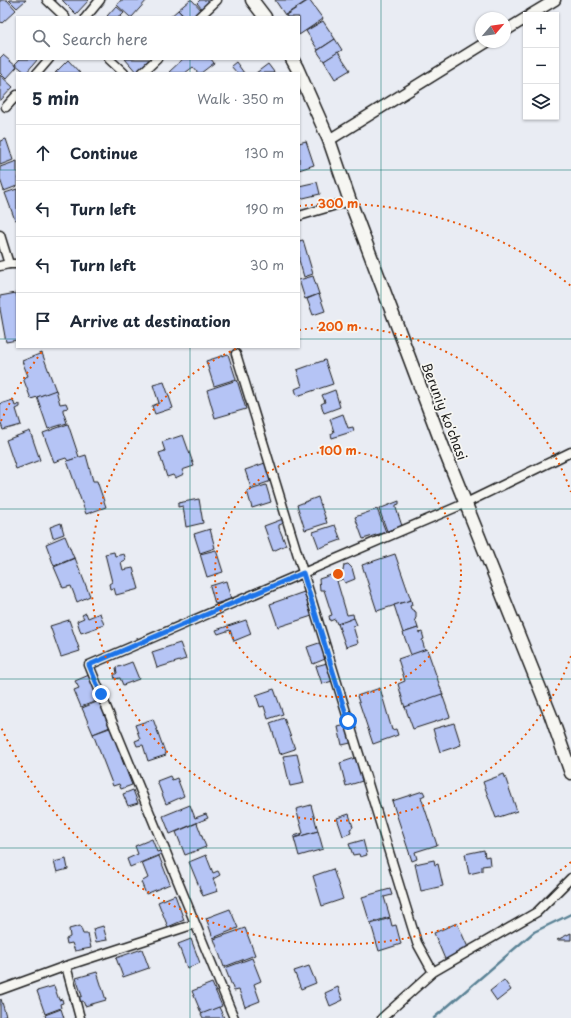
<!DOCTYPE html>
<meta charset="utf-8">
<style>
body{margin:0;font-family:"Playpen Sans",sans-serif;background:#f2f2f3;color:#1f2937}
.controls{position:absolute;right:12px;top:12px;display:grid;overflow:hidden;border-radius:0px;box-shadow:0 1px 3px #0004}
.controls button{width:36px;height:36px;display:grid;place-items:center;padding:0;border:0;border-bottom:1px solid #e0e1e3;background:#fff;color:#1f2937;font:20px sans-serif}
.compass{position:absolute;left:475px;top:12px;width:36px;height:36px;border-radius:50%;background:#fff;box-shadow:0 1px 3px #0004;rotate:61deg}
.stop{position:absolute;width:12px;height:12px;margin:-9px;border:3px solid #1a73e8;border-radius:50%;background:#fff}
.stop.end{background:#1a73e8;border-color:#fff;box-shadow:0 1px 4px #0008}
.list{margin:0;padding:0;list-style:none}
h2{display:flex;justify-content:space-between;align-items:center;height:52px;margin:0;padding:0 16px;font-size:17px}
h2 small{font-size:13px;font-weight:400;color:#747a83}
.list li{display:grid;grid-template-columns:26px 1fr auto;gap:12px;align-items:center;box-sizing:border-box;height:56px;padding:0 16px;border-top:1px solid #e0e1e3}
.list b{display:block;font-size:15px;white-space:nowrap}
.list em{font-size:13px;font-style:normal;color:#747a83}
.icon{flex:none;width:22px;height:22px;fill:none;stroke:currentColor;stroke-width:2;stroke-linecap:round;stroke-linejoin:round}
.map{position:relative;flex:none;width:571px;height:1018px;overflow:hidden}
.search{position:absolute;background:#fff;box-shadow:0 1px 3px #0004;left:16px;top:16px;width:284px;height:44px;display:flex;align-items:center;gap:10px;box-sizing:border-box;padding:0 14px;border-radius:0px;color:#747a83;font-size:15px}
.panel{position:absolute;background:#fff;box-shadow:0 1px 3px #0004;left:16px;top:72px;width:284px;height:276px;border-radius:0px}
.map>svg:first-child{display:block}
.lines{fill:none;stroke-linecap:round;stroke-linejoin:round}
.stream{stroke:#5a8295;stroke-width:2.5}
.building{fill:#b5c4f5;stroke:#1c1c1c}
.minor-casing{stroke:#1c1c1c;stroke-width:11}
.tertiary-casing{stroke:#1c1c1c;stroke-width:13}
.primary-casing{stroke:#1c1c1c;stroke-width:15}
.minor{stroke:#f6f6f2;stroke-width:8}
.tertiary{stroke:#f6f6f2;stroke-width:10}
.primary{stroke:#f6f6f2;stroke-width:12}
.route{stroke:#1a73e8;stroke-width:5}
.grid{fill:none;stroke:#0f766e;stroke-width:1;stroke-opacity:0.55}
.ring{fill:none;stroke:#e8590c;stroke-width:2;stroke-dasharray:2 4}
.labels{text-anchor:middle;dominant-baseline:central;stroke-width:3.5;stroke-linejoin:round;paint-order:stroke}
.street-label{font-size:13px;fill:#1c1c1c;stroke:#f6f6f2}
.centre{fill:#e8590c;stroke:#f6f6f2;stroke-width:2}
.ring-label{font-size:12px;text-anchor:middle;font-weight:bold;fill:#e8590c;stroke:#f6f6f2;stroke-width:3.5;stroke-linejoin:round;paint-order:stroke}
</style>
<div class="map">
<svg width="571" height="1018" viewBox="0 0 571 1018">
<rect width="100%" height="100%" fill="#e9ecf3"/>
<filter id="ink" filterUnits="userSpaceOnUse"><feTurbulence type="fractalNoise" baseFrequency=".025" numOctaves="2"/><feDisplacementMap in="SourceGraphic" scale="8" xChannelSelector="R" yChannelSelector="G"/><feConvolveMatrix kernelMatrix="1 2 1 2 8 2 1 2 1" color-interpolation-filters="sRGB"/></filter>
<g filter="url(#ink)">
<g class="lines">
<path class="stream" d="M434,1018L534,932L571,914"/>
</g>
<g class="building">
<path d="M0,0H7L16,10L2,23L0,21Z"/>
<path d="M9,0H26L17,8Z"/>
<path d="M62,0H89L76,14Z"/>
<path d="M121,0H147L132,17H130L117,5Z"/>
<path d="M190,0H192L205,14L202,17H185L178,10Z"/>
<path d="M200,0H222L206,14L197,3Z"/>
<path d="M275,0H308L285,15Z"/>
<path d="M309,0L323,19L299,35V17H287L286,15Z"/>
<path d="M116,6L124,13L120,17H108L107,16Z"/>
<path d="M178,10L184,17H170Z"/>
<path d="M323,21L335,39L318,50L306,31Z"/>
<path d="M335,39L342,50L324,61L317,51Z"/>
<path d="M338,52L350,70L335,79L324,61Z"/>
<path d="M3,55L17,67L6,79L0,73V58Z"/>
<path d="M20,59H38L26,73L15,64Z"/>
<path d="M125,59H149L151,61L137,73Z"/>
<path d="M183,59H211L214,63L201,73H198L193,67L185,73H170L169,72Z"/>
<path d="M68,60L80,73H55Z"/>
<path d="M236,62L244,73H237L231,66Z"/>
<path d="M268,64L274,72V73H256Z"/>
<path d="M0,75L13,87L0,101Z"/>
<path d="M6,139L13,160L0,165V141Z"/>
<path d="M306,141L314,165L299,170V143Z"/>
<path d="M17,161V186L4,191L0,179V167Z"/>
<path d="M317,182L320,194L299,199V186Z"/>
<path d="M17,189V219L15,220L5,193Z"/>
<path d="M303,240L313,274L304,277L299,260V241Z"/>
<path d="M313,276L319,294L305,299L299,280Z"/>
<path d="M16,293L17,298V340L6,342L0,309V296Z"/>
<path d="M319,294L325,311L313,315L307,299Z"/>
<path d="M42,353L56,391L31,399L23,378L28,376L22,361Z"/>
<path d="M228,354L236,379L214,386L206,361Z"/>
<path d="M325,360L333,384L297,396L295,389L302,386L297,370Z"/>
<path d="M237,380L246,409L215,418L207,390Z"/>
<path d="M164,382L173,408L155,414L152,406L159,403L153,385Z"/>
<path d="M56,390L60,404L66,403L68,408L63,409V411L67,423L48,429L37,397Z"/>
<path d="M335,390L340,407L324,413L321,404L325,402L322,395Z"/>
<path d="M13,400L15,406L20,404V407L16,409L21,425L3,430L0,421V404Z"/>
<path d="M343,414L348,428L353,427L354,431L332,438L331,434L334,432L330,419Z"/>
<path d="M68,424L79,457L68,461L66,458L54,462L43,433Z"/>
<path d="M30,431L40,460L16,469L6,440Z"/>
<path d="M183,435L194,466L182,470L184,474L175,478L173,475L167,477L159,453L165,451L162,442Z"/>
<path d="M86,455L93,481H97L106,507L86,514L67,461Z"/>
<path d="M265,463L271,481L251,488L245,470Z"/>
<path d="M266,485L271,502L252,508L247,491Z"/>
<path d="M318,497L327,523L305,530L297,505Z"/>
<path d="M199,499L203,523L186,527L183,506L178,507V503Z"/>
<path d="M399,501V504L396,505V508L402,526L387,531L379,509Z"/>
<path d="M377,509L386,532L363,539L355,517Z"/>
<path d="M283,519L284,523L279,525V528L286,545L273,551L264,526Z"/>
<path d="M61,523L64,534L53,538L50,527Z"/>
<path d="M335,525L341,540L319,548L313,532Z"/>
<path d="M210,529L215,548L200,553L194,534Z"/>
<path d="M65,536L74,558L54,566L46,544Z"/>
<path d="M216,550L223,572L207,577L200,554Z"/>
<path d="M114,552L115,556L124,554L126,560L121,562L123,570L133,568L139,589L116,595L114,588L110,589L109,584L112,582L105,554Z"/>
<path d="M395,554L411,600L377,611L362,565Z"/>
<path d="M75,558L90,596L77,602L71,586L63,588L54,567Z"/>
<path d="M348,564L352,568L355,579L345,583L343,579L337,581L347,615L353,614L354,619L337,624L335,619L330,621L329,616L332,615L324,590H320L319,579L343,571L344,565Z"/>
<path d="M226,581L231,599L215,604L210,586Z"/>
<path d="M304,592L312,616L278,627L270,604Z"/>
<path d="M411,600L412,605L410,606L411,609L416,612V618L415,619L418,628L403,633L394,605Z"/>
<path d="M86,613L88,618L100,613L104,625L81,633L77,621L84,618L82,615Z"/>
<path d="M354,618L357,625L353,626L358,643L346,647L338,624Z"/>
<path d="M69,620L80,651L61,657L50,626Z"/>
<path d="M246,620L251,634L234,641L230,630L218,634L216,630Z"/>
<path d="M418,628L419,633L422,632L424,639L422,640L425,650L411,655L403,633Z"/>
<path d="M325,641L330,657L313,664L307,647Z"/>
<path d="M180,643L186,659L157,668L152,652Z"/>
<path d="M427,649L443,695L405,708L398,684L405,681L398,659Z"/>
<path d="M132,662L139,679L123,685L120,678L115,679L114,675L117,673L116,668Z"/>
<path d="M331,662L336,680L322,684L316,666Z"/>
<path d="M89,675L92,684L97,683L95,689L99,700L81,707L74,690L79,688L75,681Z"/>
<path d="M380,688L392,730L396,729L398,735L373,744L357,696Z"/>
<path d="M274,689L283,714L268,719L264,706L260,707L256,695Z"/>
<path d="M442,694L450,717L413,729L405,707Z"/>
<path d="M99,701L102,709L108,708L105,715L110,727L93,734L82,708Z"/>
<path d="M284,718L295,749L280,754L270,723Z"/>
<path d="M153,719L166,755L148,761L143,745L137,746L135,741L140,739L135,725Z"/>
<path d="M454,723L461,745L440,752L433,729Z"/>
<path d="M350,724L355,742L342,745L338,727Z"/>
<path d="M115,726L126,754L121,757L132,785L121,789L119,784L113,786L93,734Z"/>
<path d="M297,754L304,783L290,786L283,756Z"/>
<path d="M364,755L365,761L363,762L369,779L346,786L340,763Z"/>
<path d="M504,774L517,811L496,818L483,782Z"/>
<path d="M170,776L172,780L177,778L184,796L166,804L157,781Z"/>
<path d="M133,790L138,803L128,806L123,794Z"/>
<path d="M423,791L425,795L421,797L437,845L415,852L417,859L412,861L392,801Z"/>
<path d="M190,805L195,818L206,814L208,818L170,834L163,816Z"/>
<path d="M311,805L318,831L294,838V836L303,833L296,809Z"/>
<path d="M349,814L353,827L350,829L351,833L343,836L337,818Z"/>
<path d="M197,823L206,847L185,855L176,832Z"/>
<path d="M318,831L323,849L299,856L294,838Z"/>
<path d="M152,839L157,852L163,850L164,853L130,867L127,859L138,854L135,846Z"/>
<path d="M363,840L367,855L360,857L359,854L353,855L349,844Z"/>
<path d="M484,850L485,857L489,856L490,865L482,866V871L469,874L465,854Z"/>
<path d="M206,855L213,873L218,871L220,875L213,879L218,891L203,896L189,862Z"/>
<path d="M159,856L170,884L146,894L141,882L148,878L142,863Z"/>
<path d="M66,859L68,869L57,872L54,862Z"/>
<path d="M434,860L435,865L438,864L443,886L421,891L415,864Z"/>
<path d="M333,869L343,899L322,906L313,876Z"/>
<path d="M390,889L392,895L384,897L390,917L370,923L362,897Z"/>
<path d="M175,895L184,920L168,927L158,902Z"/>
<path d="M230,909L238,928L213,938L206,918Z"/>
<path d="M390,918L392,926L396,925L401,944L379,951L371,924Z"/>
<path d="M457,923L471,954L447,964L434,933Z"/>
<path d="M80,926L83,934H88L91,948L75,951L72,943L67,944L66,939L70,937L69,929Z"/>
<path d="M103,926L107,940L96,942L93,929Z"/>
<path d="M245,928L255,955L224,967L214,939Z"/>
<path d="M571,933V940H557Z"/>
<path d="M191,939L200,963L187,968L178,944Z"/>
<path d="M142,949L149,968L123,977L116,958Z"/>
<path d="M252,958L261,981L254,984L260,1001L245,1007L239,990L234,991L225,968Z"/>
<path d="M309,966L316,983L301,989L294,971Z"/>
<path d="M97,972L106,1000L85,1006L83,1001L79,1002L78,998L82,996L76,978Z"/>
<path d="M504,980L511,990L497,1001L490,991Z"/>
<path d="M212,983L222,1006L202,1015L192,991Z"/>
<path d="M54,986L59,1000L62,999L63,1003L60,1004L61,1008L45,1014L37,991Z"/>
<path d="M338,987L343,1000L330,1006L325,993Z"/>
<path d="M1,999L6,1016L0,1018V1000Z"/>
<path d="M219,1007L224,1018H203L201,1014Z"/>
<path d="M61,1009L64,1018H46L45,1015Z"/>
</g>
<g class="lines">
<g class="minor-casing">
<g id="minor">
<path d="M47,0L65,17"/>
<path d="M86,17L100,0"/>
<path d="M199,17L217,0"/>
<path d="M109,59L124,73"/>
<path d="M37,73L49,59"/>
<path d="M142,73L157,59"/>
<path d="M6,107L17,95"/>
<path d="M299,216L350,201"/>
<path d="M0,235L9,264"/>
<path d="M0,266L9,264H17"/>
<path d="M236,354L417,943L433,972"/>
<path d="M66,966L80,1018"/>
<path d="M0,990L66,966L195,924"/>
<path d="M234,1018L89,665L466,503L571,452"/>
<path d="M382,1018L433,972L537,912L571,878"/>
</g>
</g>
<g class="tertiary-casing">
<g id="tertiary">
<path d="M530,15L555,0"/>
<path d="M505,31L526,18"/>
<path d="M329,140L487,42"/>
</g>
</g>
<g class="primary-casing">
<g id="primary">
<path d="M252,0L265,17"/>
<path d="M292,59L297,68L329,140L350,201L443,447L551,716L571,773"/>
</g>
</g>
<use href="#minor" class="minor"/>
<use href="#tertiary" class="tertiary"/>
<use href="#primary" class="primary"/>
</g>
</g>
<g class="lines" filter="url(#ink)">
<path class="route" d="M101,694L89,665L303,573L348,721"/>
</g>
<path class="grid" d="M190,0V17M381,0V1018M190,59V73M0,170H17M299,170H571M0,339H17M299,339H571M190,347V1018M0,509H571M0,679H571M0,848H571"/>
<g class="ring">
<circle cx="338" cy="574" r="123"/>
<path d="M571 656A247 247 0 1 1 240 347M299 330A247 247 0 0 1 571 492"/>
<path d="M571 862A370 370 0 0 1 1 727M1 421A370 370 0 0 1 44 349M299 206A370 370 0 0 1 571 286"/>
</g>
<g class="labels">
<g class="street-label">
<text transform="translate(445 411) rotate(69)">Beruniy ko'chasi</text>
</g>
</g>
<circle cx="338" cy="574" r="6" class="centre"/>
<g class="ring-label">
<text x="338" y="208">300 m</text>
<text x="338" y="331">200 m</text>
<text x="338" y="455">100 m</text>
</g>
</svg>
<div class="controls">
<button>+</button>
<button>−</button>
<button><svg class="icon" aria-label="layers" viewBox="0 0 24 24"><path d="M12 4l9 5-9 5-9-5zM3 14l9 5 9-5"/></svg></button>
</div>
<svg class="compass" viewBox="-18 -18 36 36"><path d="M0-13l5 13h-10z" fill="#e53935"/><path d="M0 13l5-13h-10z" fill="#747a83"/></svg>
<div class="stop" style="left:348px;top:721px"></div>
<div class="stop end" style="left:101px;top:694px"></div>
<div class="search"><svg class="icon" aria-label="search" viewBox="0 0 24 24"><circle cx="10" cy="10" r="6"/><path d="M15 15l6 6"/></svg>Search here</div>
<section class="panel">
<h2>5 min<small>Walk · 350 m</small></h2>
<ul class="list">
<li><svg class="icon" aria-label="ahead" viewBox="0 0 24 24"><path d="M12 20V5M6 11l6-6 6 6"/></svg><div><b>Continue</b></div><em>130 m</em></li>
<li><svg class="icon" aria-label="left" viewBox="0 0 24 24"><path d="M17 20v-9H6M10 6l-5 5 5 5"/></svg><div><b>Turn left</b></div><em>190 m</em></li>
<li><svg class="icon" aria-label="left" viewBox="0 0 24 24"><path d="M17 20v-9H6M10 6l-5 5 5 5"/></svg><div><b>Turn left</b></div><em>30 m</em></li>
<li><svg class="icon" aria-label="arrive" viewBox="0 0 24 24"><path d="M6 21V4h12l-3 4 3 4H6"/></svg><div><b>Arrive at destination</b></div></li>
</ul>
</section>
</div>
